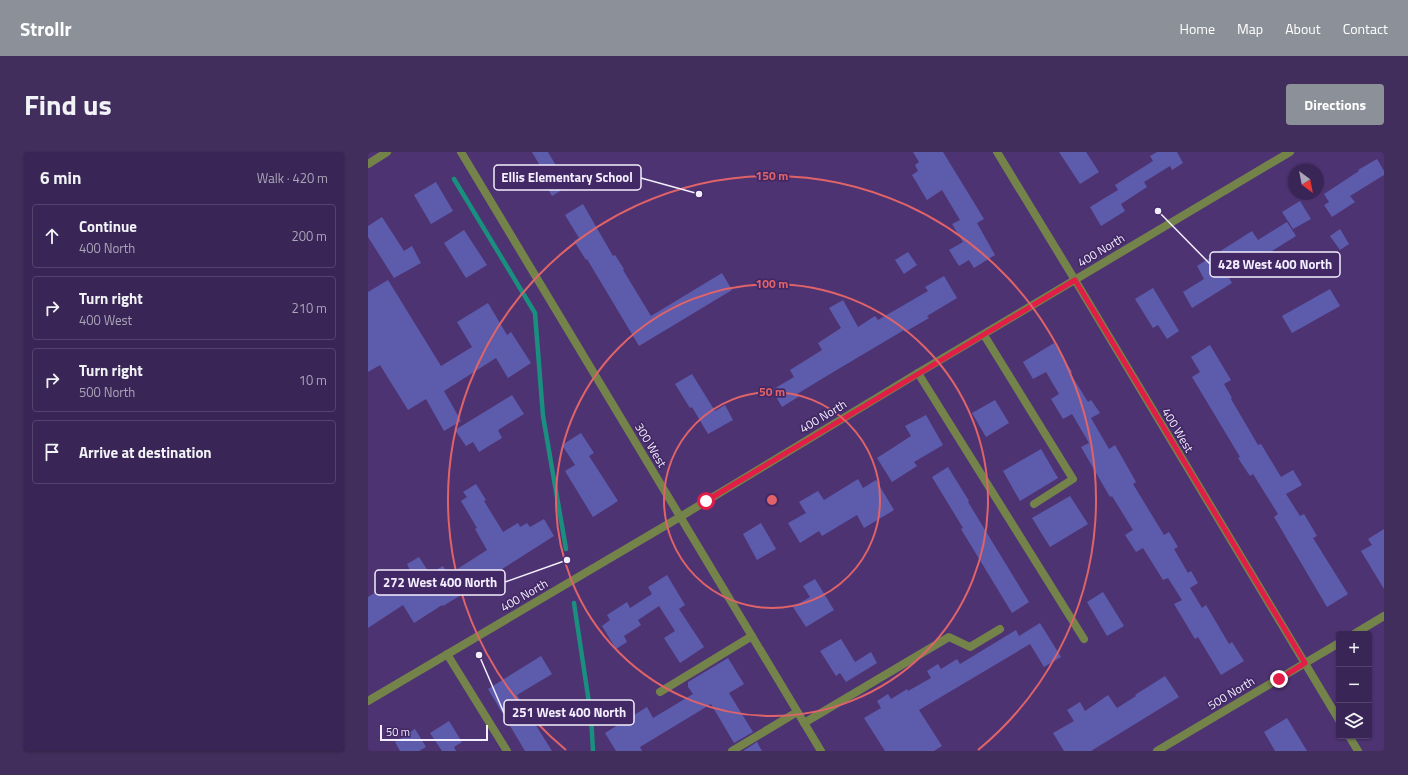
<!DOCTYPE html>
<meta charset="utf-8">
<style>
body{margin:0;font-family:"Titillium Web",sans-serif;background:#412e5c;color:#f1f3f6}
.controls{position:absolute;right:12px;bottom:12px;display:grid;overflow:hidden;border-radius:4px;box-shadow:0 1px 3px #0004}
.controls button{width:36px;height:36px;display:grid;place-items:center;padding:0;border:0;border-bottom:1px solid #54436c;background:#3a2656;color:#f1f3f6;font:20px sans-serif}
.compass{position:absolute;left:920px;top:12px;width:36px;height:36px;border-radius:50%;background:#3a2656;box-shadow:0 1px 3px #0004;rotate:148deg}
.scale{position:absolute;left:12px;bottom:10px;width:108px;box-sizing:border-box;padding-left:4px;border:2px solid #f3eefd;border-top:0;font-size:11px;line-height:14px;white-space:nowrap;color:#f3eefd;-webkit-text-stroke:3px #432866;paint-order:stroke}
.stop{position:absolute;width:12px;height:12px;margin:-9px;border:3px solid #e11d48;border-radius:50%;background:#fff}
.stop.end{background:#e11d48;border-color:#fff;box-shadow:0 1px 4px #0008}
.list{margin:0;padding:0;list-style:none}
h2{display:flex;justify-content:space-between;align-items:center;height:52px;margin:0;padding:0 16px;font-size:17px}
h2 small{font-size:13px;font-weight:400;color:#aba5b9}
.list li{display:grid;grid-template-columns:26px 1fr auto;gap:12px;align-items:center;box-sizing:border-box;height:64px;margin:0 8px 8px;padding:0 8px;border:1px solid #54436c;border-radius:4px}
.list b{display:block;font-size:15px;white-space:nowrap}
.list p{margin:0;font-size:13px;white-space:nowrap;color:#aba5b9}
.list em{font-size:13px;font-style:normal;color:#aba5b9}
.icon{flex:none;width:22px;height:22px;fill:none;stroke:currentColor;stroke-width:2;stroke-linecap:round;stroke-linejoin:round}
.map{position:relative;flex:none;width:1016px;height:599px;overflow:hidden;border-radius:4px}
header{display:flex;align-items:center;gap:24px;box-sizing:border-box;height:56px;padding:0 20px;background:#8c9099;color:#fff}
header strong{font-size:19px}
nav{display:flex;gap:22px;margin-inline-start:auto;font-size:14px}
.intro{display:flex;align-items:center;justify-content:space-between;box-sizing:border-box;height:96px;padding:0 24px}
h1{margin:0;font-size:28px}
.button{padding:10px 18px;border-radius:4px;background:#8c9099;color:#fff;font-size:14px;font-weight:700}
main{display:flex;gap:24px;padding:0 24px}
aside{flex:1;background:#3a2656;border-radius:4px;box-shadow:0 1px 3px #0004}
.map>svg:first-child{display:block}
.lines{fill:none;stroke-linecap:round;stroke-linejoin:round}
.stream{stroke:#1a8e7f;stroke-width:4.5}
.building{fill:#5d5cac}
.lane{stroke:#73834a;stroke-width:8}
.street{stroke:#73834a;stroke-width:8}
.route{stroke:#e11d48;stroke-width:5}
.ring{fill:none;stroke:#df6368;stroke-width:2}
.labels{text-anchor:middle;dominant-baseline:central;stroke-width:3.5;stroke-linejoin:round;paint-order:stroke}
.street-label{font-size:12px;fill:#f3eefd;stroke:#432866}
.centre{fill:#df6368;stroke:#432866;stroke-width:2}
.ring-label{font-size:12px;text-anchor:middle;font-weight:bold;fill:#df6368;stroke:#432866;stroke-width:3.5;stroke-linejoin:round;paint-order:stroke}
.leader{fill:none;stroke:#f3eefd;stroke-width:1.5}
.callout-dot{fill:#f3eefd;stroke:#432866;stroke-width:1.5}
.callout{fill:#432866;stroke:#f3eefd;stroke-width:1.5}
.callout-label{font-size:13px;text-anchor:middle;font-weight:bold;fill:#f3eefd}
</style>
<header>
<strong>Strollr</strong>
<nav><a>Home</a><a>Map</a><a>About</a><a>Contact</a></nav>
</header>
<div class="intro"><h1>Find us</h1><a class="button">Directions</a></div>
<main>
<aside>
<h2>6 min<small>Walk · 420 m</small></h2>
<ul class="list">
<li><svg class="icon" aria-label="ahead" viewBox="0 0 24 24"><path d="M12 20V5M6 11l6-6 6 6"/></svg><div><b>Continue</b><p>400 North</p></div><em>200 m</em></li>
<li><svg class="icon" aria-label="right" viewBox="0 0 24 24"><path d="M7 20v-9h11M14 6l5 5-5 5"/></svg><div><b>Turn right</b><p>400 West</p></div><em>210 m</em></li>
<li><svg class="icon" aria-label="right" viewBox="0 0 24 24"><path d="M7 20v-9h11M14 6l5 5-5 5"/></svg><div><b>Turn right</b><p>500 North</p></div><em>10 m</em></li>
<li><svg class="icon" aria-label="arrive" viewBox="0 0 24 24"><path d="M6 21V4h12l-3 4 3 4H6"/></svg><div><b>Arrive at destination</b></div></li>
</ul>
</aside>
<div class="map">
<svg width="1016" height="599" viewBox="0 0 1016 599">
<rect width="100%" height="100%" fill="#4e3372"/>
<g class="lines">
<g class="stream">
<path d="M86,27L167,161L175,264L198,397"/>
<path d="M206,451L223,564L225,599"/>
</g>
</g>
<g class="building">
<path d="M164,0H180L200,34L184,44L171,22L175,19Z"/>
<path d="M545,0H575L616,67L609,71L627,103L606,116L601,108L591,114L581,98L595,90L584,72L592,68L574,38L559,48L544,23L550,19L547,13L551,10Z"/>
<path d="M691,0H718L731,20L712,32Z"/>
<path d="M789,0H809L815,11L804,18L802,14L776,30L779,35L753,52L757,59L733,74L722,55L750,38L747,33L785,9L782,4Z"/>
<path d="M1009,7L1016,19V23L982,44L987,50L964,65L956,53L961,50L956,42L991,19L990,18Z"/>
<path d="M68,30L85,59L63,72L46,43Z"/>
<path d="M932,49L943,67L925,77L914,60Z"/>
<path d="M215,52L245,104L247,103L256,117L255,118L283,164L354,121L364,138L271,194L219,107L218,108L206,89L211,86L197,63Z"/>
<path d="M14,65L36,99L44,94L53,111L26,126L0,85V74Z"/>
<path d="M919,70L928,84L861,126L864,131L824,156L815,140L836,127L829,114L884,79L890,88Z"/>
<path d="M972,77L981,92L972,98L962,84Z"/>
<path d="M96,78L119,113L98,126L76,91Z"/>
<path d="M540,100L549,113L536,122L527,108Z"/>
<path d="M576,124L589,146L559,164L561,166L537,180L536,178L467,219L429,242L430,245L414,255L404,238L426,225L422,218L454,198L450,191L473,176L461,156L475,148L490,175L507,164L510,168L560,139L557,135Z"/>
<path d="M20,128L73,214L104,195L89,170L120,151L139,183L143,180L163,211L140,226L128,206L76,239L93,269L76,279L58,247L40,258L12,213L0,220V140Z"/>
<path d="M785,136L811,179L799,187L790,173L785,176L767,147Z"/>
<path d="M962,137L972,154L924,181L914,164Z"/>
<path d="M686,191L704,220L702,221L720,250L723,248L732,261L723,266L741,297L747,293L768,330L765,332L796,383L801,380L810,395L806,397L820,421L823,419L830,431L822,436L834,456L838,453L861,492L864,490L876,509L853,523L830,485L827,487L806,452L814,448L800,426L795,428L775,396L768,400L757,383L765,378L744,344L742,345L713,295L721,291L704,262L695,267L683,247L691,242L678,220L665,227L655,210Z"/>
<path d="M842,193L863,228L856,232L864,246L863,247L890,293L893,292L913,325L925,318L934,333L918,342L932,364L936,362L949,384L945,386L980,442L959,455L906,365L910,362L885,322L882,324L870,306L872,305L824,225L832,220L823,205Z"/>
<path d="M324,222L347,259L357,253L365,268L340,282L324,255L322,256L307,232Z"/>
<path d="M144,243L156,262L130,278L134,286L111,300L105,290L98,294L87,278Z"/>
<path d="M627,248L641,271L618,285L604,261Z"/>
<path d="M558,263L575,293L546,310L549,314L524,330L509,306L543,284L537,274Z"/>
<path d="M213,281L226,301L221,304L250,349L225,365L197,319L207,313L194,293Z"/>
<path d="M673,297L690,326L652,349L635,319Z"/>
<path d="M580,315L601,349L600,350L661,450L644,461L593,377L595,376L564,325Z"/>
<path d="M490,327L495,336L508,328L526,358L496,376L489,363L454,384L451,379L432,391L420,371L438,361L431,350L450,339L456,348Z"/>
<path d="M108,332L118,348L116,349L135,380L150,371L152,375L159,371L162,375L176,367L186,384L98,440L75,454L74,453L46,471L35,453L0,476V445L42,418L39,412L51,405L62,422L75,414L80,423L119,398L107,377L109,376L93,349L99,345L95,340Z"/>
<path d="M702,344L720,372L682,395L664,366Z"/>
<path d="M393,371L408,397L389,408L375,382Z"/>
<path d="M1016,377V437L993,399L1004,393L1000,387Z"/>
<path d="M299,423L317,453L311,457L336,495L312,511L296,486L307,479L291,454L270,468L273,473L256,484L259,490L248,497L234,474L242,468L239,463L259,450L262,456L284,442L280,435Z"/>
<path d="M447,427L466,458L438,475L425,455L442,445L435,434Z"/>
<path d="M735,440L756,474L739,484L719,450Z"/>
<path d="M672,471L693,505L676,515L662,492L551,558L574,594L566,599H517L496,566L513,556L509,549L520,542L523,547L539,537L540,539L563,526L559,519L570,512L573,517L589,507L592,512L648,478L651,484Z"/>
<path d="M473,487L487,510L503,500L509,511L478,530L472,521L468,524L452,499Z"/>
<path d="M173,504L184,522L149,543L184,599H157L120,537Z"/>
<path d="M360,506L376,532L361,541L385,580L366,591L343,552L272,595L274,599H248L237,581L279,555L285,566L325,542L320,535V530Z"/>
<path d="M797,524L811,545L723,599H696L685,581L706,569L699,558L712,550L717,559L740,543L749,556L768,544L767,543Z"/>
<path d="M919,566L939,599H907L896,580Z"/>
<path d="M81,569L94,590L86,595L88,599H74L62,581Z"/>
<path d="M47,577L58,595L51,599H32L27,590Z"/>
<path d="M389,590L394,599H375Z"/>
</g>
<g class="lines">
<g class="lane">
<path d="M616,183L705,327L666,352"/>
<path d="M550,221L716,487"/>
<path d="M79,502L139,599"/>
<path d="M292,540L384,484"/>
<path d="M436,571L581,485L602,495L632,477"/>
<path d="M364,599L429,560"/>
</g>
<g class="street">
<path d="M93,0L453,599"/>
<path d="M629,0L707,128L971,568"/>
<path d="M0,12L19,0"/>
<path d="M986,482L1016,464"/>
<path d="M0,549L312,365L550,221L922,0"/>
<path d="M981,584L990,599"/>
<path d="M789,599L971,491"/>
</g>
</g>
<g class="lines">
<path class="route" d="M338,349L707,128L937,511L911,527"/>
</g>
<g class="ring">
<circle cx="404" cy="348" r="108"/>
<circle cx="404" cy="348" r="216"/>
<path d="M198 598A324 324 0 1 1 610 598"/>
</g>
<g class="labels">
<g class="street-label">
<text transform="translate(733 98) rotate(-31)">400 North</text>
<text transform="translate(455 264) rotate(-31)">400 North</text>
<text transform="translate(810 278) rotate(59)">400 West</text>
<text transform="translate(283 293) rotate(59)">300 West</text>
<text transform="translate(156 443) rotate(-30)">400 North</text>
<text transform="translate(863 541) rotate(-31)">500 North</text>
</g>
</g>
<circle cx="404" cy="348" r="6" class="centre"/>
<g class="ring-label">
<text x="404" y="28">150 m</text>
<text x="404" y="136">100 m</text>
<text x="404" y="244">50 m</text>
</g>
<path class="leader" d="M331 42L273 26M790 59L842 112M199 408L137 430M111 503L136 561"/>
<g class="callout-dot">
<circle cx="331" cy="42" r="4"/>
<circle cx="790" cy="59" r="4"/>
<circle cx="199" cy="408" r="4"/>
<circle cx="111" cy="503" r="4"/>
</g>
<g class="callout">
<rect x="126" y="13" width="147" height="25" rx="4"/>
<rect x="842" y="100" width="130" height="25" rx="4"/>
<rect x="7" y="418" width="130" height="25" rx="4"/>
<rect x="136" y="548" width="130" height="25" rx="4"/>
</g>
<g class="callout-label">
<text x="199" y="30">Ellis Elementary School</text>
<text x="907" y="117">428 West 400 North</text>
<text x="72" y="435">272 West 400 North</text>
<text x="201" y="565">251 West 400 North</text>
</g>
</svg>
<div class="controls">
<button>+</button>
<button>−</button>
<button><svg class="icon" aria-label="layers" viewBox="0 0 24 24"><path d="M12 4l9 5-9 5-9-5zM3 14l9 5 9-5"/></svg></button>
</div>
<svg class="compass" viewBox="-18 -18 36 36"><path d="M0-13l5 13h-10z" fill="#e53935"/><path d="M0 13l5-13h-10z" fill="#aba5b9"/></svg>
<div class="scale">50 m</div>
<div class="stop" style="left:338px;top:349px"></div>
<div class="stop end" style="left:911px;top:527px"></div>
</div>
</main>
